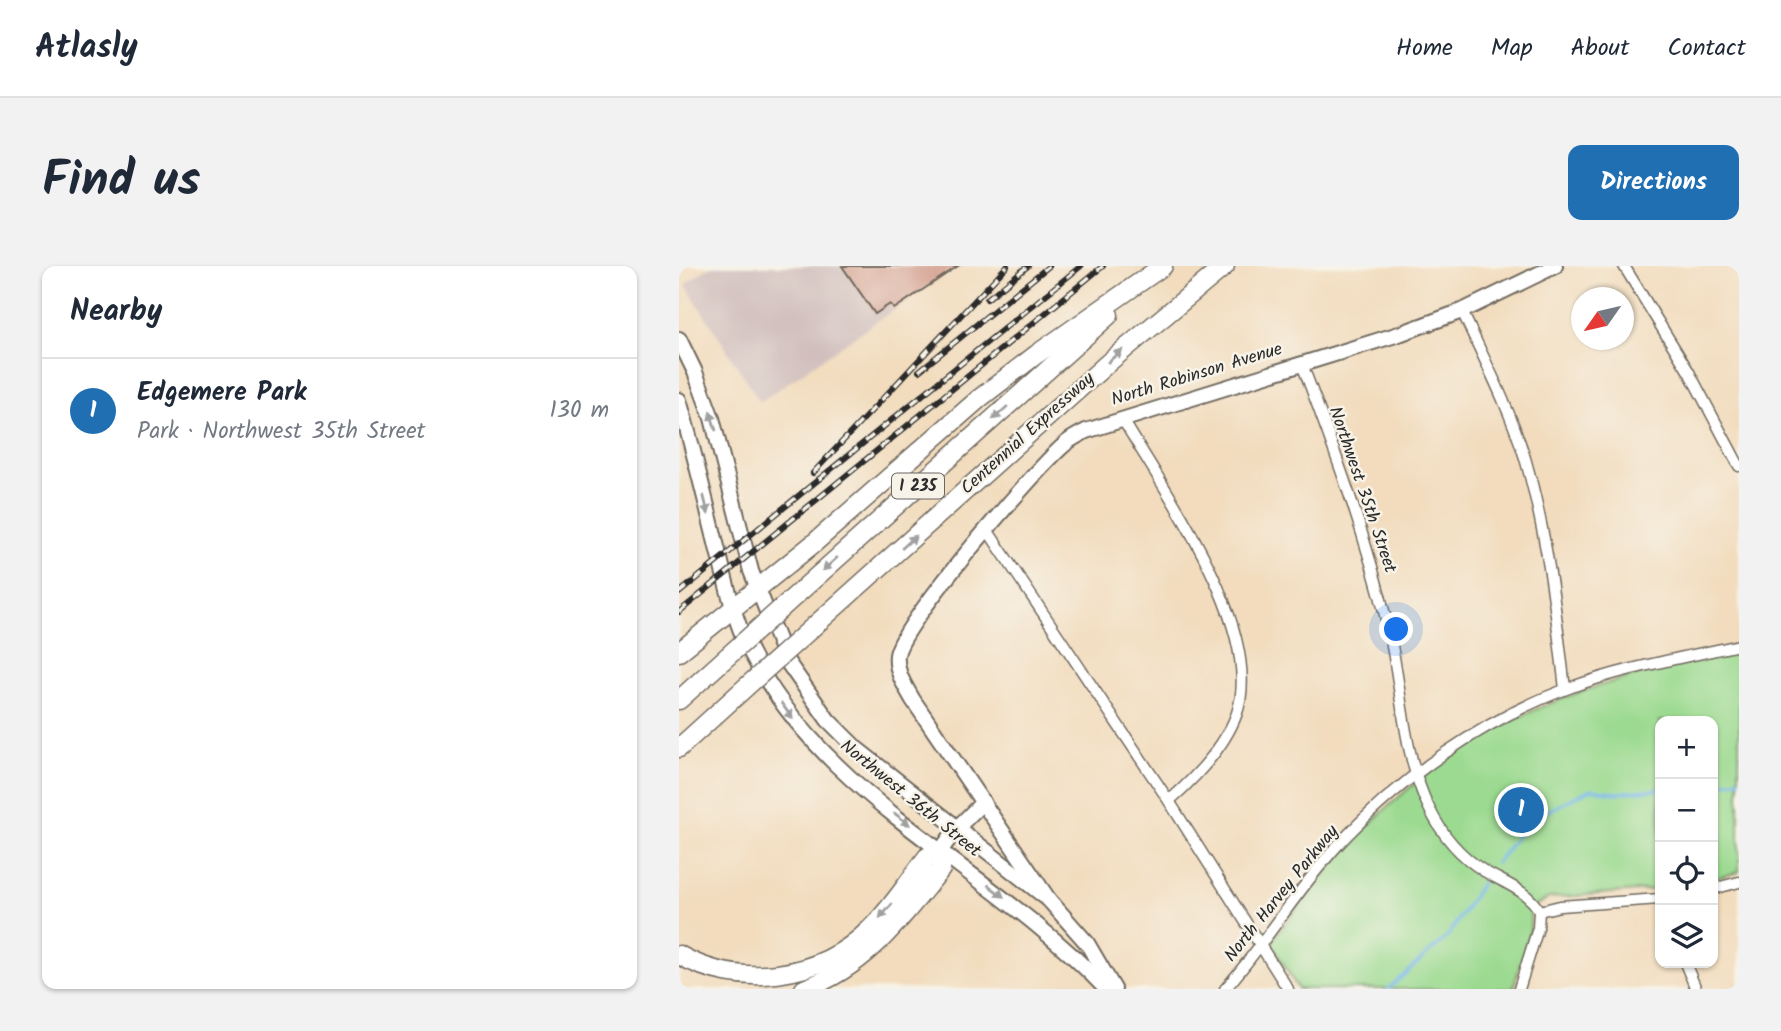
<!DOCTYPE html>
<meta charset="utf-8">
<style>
body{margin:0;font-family:Kalam,sans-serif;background:#f2f2f3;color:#1f2937}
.controls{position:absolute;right:21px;bottom:21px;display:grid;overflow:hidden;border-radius:14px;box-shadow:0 2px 5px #0004}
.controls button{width:63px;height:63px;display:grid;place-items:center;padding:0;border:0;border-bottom:2px solid #e0e1e3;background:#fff;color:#1f2937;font:35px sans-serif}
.compass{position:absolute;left:892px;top:21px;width:63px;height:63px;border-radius:50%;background:#fff;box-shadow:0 2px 5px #0004;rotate:236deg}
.you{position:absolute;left:718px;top:364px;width:24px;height:24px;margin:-18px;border:5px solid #fff;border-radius:50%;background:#1a73e8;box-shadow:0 0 0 10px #1a73e833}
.badge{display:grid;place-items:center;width:46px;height:46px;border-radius:50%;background:#1f6fb2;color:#fff;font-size:23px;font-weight:700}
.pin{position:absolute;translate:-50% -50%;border:4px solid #fff;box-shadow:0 2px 7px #0006}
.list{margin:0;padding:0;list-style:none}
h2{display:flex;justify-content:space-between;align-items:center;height:91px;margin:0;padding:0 28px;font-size:30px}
h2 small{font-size:23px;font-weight:400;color:#747a83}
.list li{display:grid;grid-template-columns:46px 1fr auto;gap:21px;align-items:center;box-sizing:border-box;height:105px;padding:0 28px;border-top:2px solid #e0e1e3}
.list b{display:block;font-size:26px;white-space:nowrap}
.list p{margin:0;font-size:23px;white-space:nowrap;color:#747a83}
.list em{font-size:23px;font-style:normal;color:#747a83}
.icon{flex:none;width:38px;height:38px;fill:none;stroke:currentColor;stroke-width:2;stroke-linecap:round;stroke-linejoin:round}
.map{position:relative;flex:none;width:1060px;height:723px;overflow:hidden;border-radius:14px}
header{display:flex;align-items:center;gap:42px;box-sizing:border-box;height:98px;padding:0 35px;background:#fff;border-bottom:2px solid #e0e1e3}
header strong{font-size:33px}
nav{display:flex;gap:38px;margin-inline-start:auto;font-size:24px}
.intro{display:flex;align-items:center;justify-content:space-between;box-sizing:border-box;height:168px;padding:0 42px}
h1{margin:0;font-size:49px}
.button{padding:18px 32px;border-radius:14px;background:#1f6fb2;color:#fff;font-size:24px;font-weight:700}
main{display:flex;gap:42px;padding:0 42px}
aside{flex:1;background:#fff;border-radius:14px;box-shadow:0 2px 5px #0004}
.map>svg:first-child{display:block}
.industrial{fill:#d1bfbd}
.green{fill:#9bda90;stroke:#63825e;stroke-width:2}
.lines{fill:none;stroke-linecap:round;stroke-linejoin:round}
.stream{stroke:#73b6e9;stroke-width:3.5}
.building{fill:#d39e8e}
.street-casing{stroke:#71695e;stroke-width:13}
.secondary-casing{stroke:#71695e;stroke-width:18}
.highway-casing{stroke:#71695e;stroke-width:21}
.street{stroke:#fff;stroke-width:10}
.secondary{stroke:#fff;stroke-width:14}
.highway{stroke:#fff;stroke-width:18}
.rail-casing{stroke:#2b2b2b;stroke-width:6}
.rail{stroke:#f7f3e8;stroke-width:3.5;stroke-dasharray:10;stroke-linecap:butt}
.highway-bridge-casing{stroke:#71695e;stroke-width:21;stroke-linecap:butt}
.highway-bridge{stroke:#fff;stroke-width:18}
.oneway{fill:#a0a0a0}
.labels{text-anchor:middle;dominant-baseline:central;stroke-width:5;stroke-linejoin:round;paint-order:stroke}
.shield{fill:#f7f3e8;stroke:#686764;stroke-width:2}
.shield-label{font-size:16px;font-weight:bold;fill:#2b2b2b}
.street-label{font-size:18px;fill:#2b2b2b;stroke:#f7f3e8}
</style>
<header>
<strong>Atlasly</strong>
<nav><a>Home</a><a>Map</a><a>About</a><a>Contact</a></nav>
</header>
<div class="intro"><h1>Find us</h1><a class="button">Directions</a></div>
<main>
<aside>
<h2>Nearby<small></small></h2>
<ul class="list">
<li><span class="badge">1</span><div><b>Edgemere Park</b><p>Park · Northwest 35th Street</p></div><em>130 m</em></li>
</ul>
</aside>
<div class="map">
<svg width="1060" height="723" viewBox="0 0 1060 723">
<rect width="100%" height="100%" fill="#f7f3e8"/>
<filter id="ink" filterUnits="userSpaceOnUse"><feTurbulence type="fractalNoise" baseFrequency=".0143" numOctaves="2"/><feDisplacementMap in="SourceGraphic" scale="14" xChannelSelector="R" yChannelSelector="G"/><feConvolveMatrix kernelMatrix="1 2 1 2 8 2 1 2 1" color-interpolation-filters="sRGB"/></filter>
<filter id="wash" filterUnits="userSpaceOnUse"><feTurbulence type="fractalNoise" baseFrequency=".00686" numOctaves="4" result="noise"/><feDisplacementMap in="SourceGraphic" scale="28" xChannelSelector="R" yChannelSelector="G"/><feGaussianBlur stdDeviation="1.57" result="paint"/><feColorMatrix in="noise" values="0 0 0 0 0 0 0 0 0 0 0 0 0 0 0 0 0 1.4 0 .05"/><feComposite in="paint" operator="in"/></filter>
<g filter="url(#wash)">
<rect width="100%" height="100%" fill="#f2dcbd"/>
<path class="industrial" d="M32,0H278L81,136L6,18Z"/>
<path class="green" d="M1060,385V606L1034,613V455H981V623L870,632L851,642V664L834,723H619L593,678L594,674C678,558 766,471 905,425C955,408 1008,397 1060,385Z"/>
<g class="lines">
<g class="stream">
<path d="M1034,519L1060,514"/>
<path d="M817,597L851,554L912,523L939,527L981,523"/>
<path d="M709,723L769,670L802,618"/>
</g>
</g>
<g id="blocks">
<path class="building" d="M163,0H279L215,43L211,38L196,48Z"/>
</g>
</g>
<g filter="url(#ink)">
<use href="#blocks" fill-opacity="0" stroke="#71695e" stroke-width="2"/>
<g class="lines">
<g class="street-casing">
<g id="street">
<path d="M945,0L1010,106L1060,200"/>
<path d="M783,45C805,93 830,141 846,192C868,268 877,345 886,423"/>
<path d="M623,98C656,185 687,270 709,361C723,419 723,487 750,542C762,567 781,590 805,605C823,616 850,625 860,645L859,662L840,723"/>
<path d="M443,152C484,223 586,362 558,447C546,481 516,512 490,535"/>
<path d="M309,265L490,535L609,723"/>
<path d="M1034,623L1060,616"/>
<path d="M860,645L881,640L981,633"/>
<path d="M1006,697L1017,723"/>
<path d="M546,723C586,678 617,625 658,580C720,513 803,454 890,422C944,402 1003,392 1060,379"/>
</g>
</g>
<g class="secondary-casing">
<g id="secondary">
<path d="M0,73L16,106L33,152L72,305L107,394L149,454L178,483L370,634L408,677L435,723"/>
<path d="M0,134C15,185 27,237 40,289C47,316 53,344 64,370C135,530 312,600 427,723"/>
<path d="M262,584L278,562L304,536"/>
<path d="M370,634L234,434C226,420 216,405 218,389C222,358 356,204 385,179C391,173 400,169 407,165L720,68L783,45L876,0"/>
</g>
</g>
<g class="highway-casing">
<g id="highway">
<path d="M107,338L430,49"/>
<path d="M124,370L430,96L546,0"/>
<path d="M0,386L134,278L301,132L358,88L484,0"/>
<path d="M0,434L49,390"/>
<path d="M0,482L67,421"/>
<path d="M0,689C60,723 140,714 191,663C213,642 230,615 248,591L262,584V603C222,652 188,701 125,723"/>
</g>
</g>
<use href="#street" class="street"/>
<use href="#secondary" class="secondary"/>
<use href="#highway" class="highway"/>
<g class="rail-casing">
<g id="rail">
<path d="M308,33L349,0"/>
<path d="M240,105L370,0"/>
<path d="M134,207L328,0"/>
<path d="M0,327L402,0"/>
<path d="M0,346L424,0"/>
</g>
</g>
<use href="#rail" class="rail"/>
<g class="highway-bridge-casing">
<g id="highway-bridge">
<path d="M49,390L107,338"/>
<path d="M67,421L124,370"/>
</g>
</g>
<use href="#highway-bridge" class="highway-bridge"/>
</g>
<defs><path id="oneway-solid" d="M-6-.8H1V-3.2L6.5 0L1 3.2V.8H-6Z" transform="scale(1.75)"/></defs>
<g class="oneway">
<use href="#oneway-solid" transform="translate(436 90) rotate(-41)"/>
<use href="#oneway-solid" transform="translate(321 147) rotate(138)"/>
<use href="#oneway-solid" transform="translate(34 155) rotate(-107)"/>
<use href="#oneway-solid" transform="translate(27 239) rotate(76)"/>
<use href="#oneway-solid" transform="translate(230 276) rotate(-42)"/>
<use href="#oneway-solid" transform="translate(151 298) rotate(138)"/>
<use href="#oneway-solid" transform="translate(108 445) rotate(54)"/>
<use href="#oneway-solid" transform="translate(223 553) rotate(38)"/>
<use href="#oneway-solid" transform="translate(317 625) rotate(37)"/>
<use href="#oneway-solid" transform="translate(207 645) rotate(131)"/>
</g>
</g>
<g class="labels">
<rect class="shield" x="213" y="207.5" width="52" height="25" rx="5"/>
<g class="shield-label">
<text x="239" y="220">I 235</text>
</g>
<g class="street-label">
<text transform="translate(518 109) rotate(-17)">North Robinson Avenue</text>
<text transform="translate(349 168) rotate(-42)">Centennial Expressway</text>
<text transform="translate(683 224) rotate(71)">Northwest 35th Street</text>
<text transform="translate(231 533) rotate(39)">Northwest 36th Street</text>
<text transform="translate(603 628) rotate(-51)">North Harvey Parkway</text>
</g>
</g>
</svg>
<div class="controls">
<button>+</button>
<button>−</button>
<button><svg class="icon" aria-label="locate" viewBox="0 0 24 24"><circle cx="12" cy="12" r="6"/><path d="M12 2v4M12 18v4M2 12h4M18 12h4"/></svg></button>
<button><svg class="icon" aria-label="layers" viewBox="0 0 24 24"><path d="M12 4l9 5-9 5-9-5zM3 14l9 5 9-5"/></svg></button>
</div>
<svg class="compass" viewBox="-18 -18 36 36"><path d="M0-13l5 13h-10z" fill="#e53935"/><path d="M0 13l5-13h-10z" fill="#747a83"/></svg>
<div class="you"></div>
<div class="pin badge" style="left:842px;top:544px">1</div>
</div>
</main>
